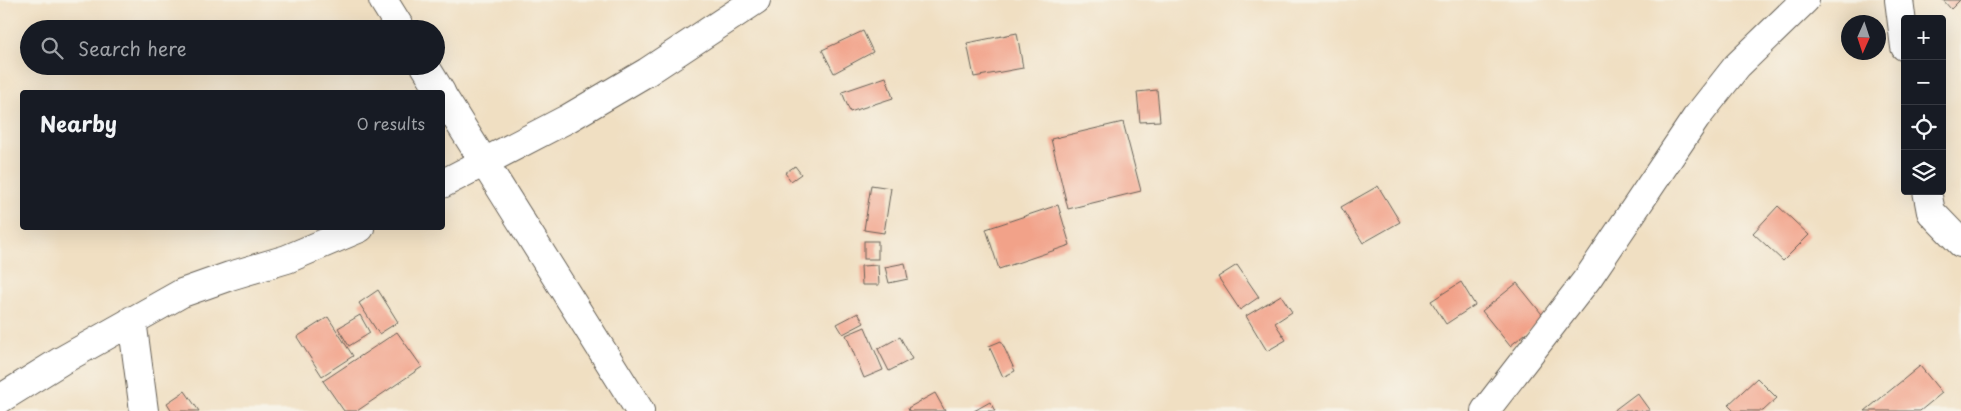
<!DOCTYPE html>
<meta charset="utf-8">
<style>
body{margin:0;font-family:"Playpen Sans",sans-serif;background:#242831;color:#f1f3f6}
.controls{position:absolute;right:15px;top:15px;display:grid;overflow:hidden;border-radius:5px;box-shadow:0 5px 20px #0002}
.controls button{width:45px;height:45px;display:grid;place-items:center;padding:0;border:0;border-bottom:1px solid #363941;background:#171b24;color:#f1f3f6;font:25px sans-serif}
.compass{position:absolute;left:1841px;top:15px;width:45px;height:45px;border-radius:50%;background:#171b24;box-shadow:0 5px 20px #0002;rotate:183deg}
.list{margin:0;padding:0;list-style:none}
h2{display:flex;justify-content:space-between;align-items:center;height:65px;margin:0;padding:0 20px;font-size:21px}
h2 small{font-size:16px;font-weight:400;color:#9ea1a6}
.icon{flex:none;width:28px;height:28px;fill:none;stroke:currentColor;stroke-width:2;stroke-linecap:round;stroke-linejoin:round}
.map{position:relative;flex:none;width:1961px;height:411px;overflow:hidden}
.search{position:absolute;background:#171b24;box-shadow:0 5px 20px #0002;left:20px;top:20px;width:425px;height:55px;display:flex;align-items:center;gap:12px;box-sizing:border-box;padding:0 18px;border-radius:28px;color:#9ea1a6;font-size:19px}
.panel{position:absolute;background:#171b24;box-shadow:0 5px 20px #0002;left:20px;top:90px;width:425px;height:140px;border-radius:5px}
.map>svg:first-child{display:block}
.building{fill:#f2a289}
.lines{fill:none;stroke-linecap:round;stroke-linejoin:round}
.minor-casing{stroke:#666056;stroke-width:30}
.minor{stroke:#fff;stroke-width:28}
</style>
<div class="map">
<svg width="1961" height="411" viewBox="0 0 1961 411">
<rect width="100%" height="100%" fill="#f7f3e8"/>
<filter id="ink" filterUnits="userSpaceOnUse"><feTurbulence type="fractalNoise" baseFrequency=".02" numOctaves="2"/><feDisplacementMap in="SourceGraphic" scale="10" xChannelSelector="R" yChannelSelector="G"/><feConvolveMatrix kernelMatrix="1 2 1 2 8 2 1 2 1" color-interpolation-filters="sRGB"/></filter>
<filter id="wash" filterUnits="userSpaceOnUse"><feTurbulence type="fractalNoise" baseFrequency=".0096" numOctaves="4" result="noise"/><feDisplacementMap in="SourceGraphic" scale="20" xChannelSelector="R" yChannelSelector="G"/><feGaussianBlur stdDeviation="1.12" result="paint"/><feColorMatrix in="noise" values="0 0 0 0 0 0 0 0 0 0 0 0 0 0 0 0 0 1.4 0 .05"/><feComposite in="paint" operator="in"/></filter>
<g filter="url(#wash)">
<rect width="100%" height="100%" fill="#f0dfc2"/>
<g id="blocks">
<g class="building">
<path d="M1943,0H1960L1951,9Z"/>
<path d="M863,31L873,52L834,73L822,50Z"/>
<path d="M1017,33L1023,68L974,77L967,43Z"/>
<path d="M886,77L893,98L850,112L842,92Z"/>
<path d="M1157,90L1160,121L1140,122L1137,92Z"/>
<path d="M1123,122L1141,191L1068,209L1051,139Z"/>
<path d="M795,166L801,174L791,181L785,173Z"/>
<path d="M871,185L891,188L884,233L864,230Z"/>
<path d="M1378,186L1400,222L1363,243L1341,207Z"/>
<path d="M1058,205L1070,245L999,269L986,229Z"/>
<path d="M1778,206L1809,235L1783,261L1753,233Z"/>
<rect x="864" y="241" width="14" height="18"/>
<path d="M905,263L908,279L889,283L885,267Z"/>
<path d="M878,265L879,285H862L861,266Z"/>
<path d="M1237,265L1259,297L1240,310L1218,277Z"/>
<path d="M1461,282L1475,305L1446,324L1431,301Z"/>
<path d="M1517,283L1545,318L1510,346L1482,311Z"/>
<path d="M378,290L398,322L379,334L359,303Z"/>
<path d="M1281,295L1292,312L1275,323L1286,340L1267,351L1246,316Z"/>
<path d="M858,313L864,323L843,334L837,324Z"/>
<path d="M360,315L370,333L349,346L338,328Z"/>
<path d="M328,317L353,356L322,376L297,337Z"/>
<path d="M865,327L883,370L864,378L846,335Z"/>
<path d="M397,332L422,367L357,411H344L323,381Z"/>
<path d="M900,337L912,359L889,371L878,349Z"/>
<path d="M1001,341L1015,371L1003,377L989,346Z"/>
<path d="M1920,366L1942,393L1920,411H1865Z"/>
<path d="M1757,378L1777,398L1763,411H1734L1728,405Z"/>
<path d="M185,391L199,411H172L167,403Z"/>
<path d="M935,393L945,411H909L908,408Z"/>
<path d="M1637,393L1650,411H1613Z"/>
<path d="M990,402L995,411H974Z"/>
</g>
</g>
</g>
<g filter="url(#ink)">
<use href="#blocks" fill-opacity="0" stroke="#666056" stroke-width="1"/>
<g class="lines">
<g class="minor-casing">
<g id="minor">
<path d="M383,0L401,29"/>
<path d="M1899,0L1905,47"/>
<path d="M425,66L441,92"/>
<path d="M442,95L640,411"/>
<path d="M442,184L567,119L647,72L756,0"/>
<path d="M1927,191L1931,212L1961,243"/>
<path d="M132,320L144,411"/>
<path d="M0,399L61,361L182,293L230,276L287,259L360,228"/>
<path d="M1485,411L1588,278L1696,118L1737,66L1805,0"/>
</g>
</g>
<use href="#minor" class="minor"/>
</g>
</g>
</svg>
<div class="controls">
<button>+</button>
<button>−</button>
<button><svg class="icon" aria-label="locate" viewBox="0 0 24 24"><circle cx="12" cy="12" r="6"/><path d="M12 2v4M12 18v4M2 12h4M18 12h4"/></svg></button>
<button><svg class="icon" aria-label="layers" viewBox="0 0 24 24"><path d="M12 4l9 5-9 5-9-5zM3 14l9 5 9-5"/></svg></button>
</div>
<svg class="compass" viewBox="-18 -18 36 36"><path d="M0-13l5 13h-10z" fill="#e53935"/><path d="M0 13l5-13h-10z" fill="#9ea1a6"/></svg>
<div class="search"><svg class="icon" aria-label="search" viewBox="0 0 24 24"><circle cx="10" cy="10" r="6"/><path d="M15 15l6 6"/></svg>Search here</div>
<section class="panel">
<h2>Nearby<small>0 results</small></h2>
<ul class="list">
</ul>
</section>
</div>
